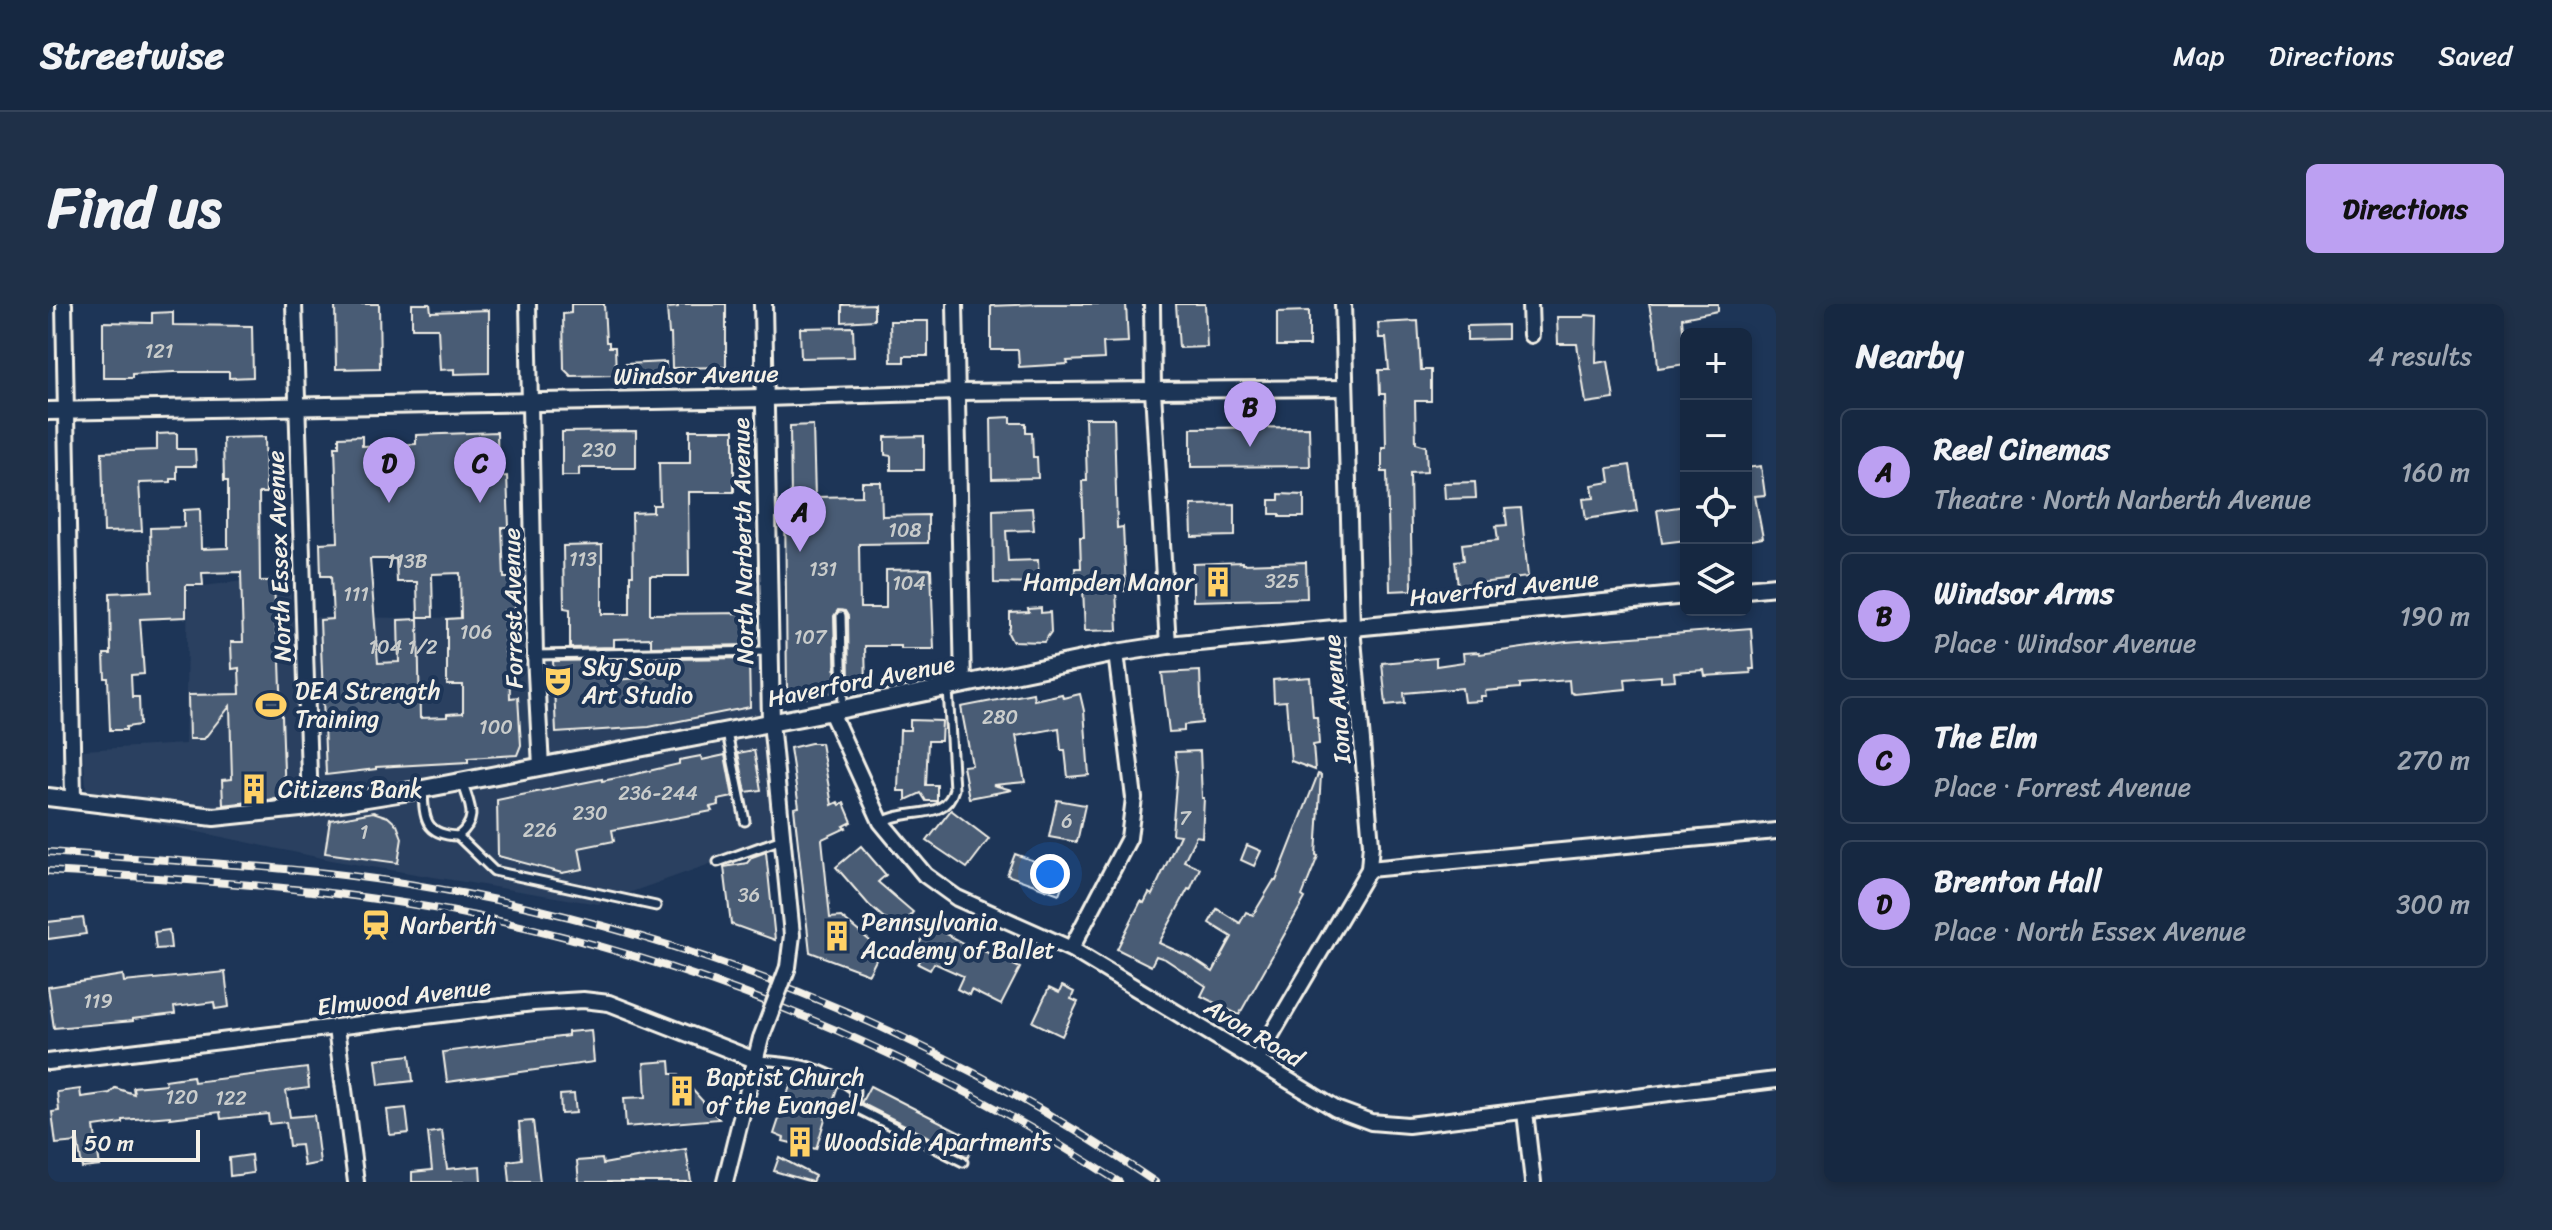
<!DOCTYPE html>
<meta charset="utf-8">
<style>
body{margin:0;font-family:Sriracha,sans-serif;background:#1f3048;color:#f1f3f6}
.controls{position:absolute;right:24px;top:24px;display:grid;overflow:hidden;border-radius:12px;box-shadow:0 4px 12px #0003}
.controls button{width:72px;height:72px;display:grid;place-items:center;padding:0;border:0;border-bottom:2px solid #35445a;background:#162841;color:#f1f3f6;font:40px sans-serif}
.scale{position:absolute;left:24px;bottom:20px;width:128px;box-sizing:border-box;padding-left:8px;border:4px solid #f4f1e8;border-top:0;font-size:22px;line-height:28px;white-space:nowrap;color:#f4f1e8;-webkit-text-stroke:6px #1d3557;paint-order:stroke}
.you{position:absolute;left:1002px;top:570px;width:28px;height:28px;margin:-20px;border:6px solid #fff;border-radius:50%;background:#1a73e8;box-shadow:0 0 0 12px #1a73e833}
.badge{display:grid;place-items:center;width:52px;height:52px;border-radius:50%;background:#bca0f2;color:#111;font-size:26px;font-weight:700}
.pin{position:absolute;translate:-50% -66px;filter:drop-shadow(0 2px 4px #0008)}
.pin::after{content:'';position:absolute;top:42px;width:28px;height:24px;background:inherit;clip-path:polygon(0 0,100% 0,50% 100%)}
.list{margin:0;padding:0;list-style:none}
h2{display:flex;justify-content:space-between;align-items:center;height:104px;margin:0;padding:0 32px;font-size:34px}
h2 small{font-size:26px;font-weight:400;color:#9ea6b1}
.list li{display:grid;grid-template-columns:52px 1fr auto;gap:24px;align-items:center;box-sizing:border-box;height:128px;margin:0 16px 16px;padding:0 16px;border:2px solid #35445a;border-radius:12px}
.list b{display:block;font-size:30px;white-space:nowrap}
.list p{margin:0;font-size:26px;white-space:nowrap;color:#9ea6b1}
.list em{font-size:26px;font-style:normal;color:#9ea6b1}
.icon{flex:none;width:44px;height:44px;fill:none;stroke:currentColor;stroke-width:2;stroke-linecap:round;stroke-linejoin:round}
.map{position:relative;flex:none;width:1728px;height:878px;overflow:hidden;border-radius:12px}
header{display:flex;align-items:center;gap:48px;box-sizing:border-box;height:112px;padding:0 40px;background:#162841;border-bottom:2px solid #35445a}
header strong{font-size:38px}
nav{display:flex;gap:44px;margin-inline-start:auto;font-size:28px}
.intro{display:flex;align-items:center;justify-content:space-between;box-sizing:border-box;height:192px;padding:0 48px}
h1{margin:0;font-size:56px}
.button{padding:20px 36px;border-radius:12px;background:#bca0f2;color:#111;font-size:28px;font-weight:700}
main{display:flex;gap:48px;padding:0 48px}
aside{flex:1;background:#162841;border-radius:12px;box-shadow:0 4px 12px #0003}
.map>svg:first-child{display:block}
.built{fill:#2a4060}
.building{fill:#485b74;stroke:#f4f1e8;stroke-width:2;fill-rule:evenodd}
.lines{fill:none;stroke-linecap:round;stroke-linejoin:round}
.service-casing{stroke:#f4f1e8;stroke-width:13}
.minor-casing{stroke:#f4f1e8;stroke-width:20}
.tertiary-casing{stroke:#f4f1e8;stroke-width:22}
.service{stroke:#1d3557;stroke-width:7}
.minor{stroke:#1d3557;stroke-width:14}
.tertiary{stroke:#1d3557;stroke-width:16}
.rail-casing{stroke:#f4f1e8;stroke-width:8}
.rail{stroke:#1d3557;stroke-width:5;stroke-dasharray:15;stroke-linecap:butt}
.minor-bridge-casing{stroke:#f4f1e8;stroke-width:20;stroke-linecap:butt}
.minor-bridge{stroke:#1d3557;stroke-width:14}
.labels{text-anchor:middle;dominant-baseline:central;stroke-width:8;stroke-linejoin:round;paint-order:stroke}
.number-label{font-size:20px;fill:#c9cccb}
.street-label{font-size:24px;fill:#f4f1e8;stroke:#1d3557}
.poi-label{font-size:24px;fill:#f4f1e8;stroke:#1d3557;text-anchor:start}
</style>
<header>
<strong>Streetwise</strong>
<nav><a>Map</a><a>Directions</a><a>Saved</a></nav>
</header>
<div class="intro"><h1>Find us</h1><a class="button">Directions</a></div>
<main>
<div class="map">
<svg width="1728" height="878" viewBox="0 0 1728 878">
<rect width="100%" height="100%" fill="#1d3557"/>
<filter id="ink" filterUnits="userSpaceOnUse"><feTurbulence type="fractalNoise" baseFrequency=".0125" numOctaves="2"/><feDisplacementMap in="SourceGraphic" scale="16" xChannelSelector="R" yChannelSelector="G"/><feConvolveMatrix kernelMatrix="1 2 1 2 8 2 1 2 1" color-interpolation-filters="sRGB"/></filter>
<g filter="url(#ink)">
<path class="built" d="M243,271V313L378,314L466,312L495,352L712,348L726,537L550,600L288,557L40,505L35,446L137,440L140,284Z"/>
<g class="building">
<path d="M287,0H331L332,64L288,65Z"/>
<path d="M364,0H382L383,8L441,6V69L406,70V65L392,66L390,24H364Z"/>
<path d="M523,0H556L558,38H561V43H567L568,71L523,72L516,65L515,10L523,9Z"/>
<path d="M630,0H678V63L624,64L623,30H621L619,4L630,3Z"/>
<path d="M826,0V16L794,18V1Z"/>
<path d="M991,0H1078L1080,38L1055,39L1056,55L1019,57L1020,60L971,63L970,46H943V2Z"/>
<path d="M1128,0H1157L1159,43L1131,44Z"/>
<path d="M1601,0H1670V7L1634,14L1638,60L1610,64L1608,36Z"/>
<path d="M1261,7V42H1229V8Z"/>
<path d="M125,8V21L204,22L205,73L181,74V68H126L84,70V74H55V18L104,19V9Z"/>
<path d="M1537,11L1549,12L1548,59L1560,57L1566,95L1538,99L1529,40H1510L1509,13H1536Z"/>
<path d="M842,17H880V52H856V58H843Z"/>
<path d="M1370,17L1373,66H1383V97H1367L1368,139L1378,142L1379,168L1362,169L1364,286L1342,287L1339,168H1334V143H1338L1337,90H1332L1331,66H1341L1338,34H1331L1330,19Z"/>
<path d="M1459,21V35L1419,36V22Z"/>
<path d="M805,23L806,53L753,54L752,24Z"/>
<path d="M618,58V77L577,78V60Z"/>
<path d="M963,113V119H978V128H984L985,153H989L990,174L944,175L943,114Z"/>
<path d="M1037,114H1066L1069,224L1075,223L1078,287H1068L1070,326L1037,327L1035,284L1028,285L1027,264H1033L1032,233H1036L1034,177H1039Z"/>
<path d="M765,121L767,193L814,192V178H833L834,212L880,211V239L811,240L812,304H838V266L883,265L886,345H853V342H817L818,380L801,385L800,312L797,307L790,306L786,312L788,387L748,396L739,388L737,197H743L742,122Z"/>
<path d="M1261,123L1262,162L1143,163V124Z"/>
<path d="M642,126H686V188H640L641,272H602V310L701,309V341L603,343V334L566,335V343L522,344V305L516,304L515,242L554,241V310H582V271H585L584,209L605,208V201H612L611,159H642Z"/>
<path d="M588,127V164H531V172H514V128Z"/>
<path d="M449,128L450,173L459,172L461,223H454L456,274H466L467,307H456L457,352H461L462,394L470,393L473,441L469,451L420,454V458L328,463V465L278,471L272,316L285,315L283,272H273L272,239L290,238L287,142H291V133L314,132V142L368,140V131ZM322,255H348L349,278H369L370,313H385L384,270L412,269L413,314L399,315V381H415V409L399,410V413L372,414L370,315L350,316L351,358L330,359Z"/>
<path d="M129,129V145H147L148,162H129V175H123V178L91,179L94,227L56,228L54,148L109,146V130Z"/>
<path d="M876,132V166H843V152L837,151V133Z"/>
<path d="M217,133L218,189H211L212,277H226L228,330H231L237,494L175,501L174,476L184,475L182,402L156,435H141L140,391L192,390L191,364L184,365L183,338H195L193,268L154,269L155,281H138V313L92,315L96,370L83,371L84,393H91L92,421L78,423V426H62L60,374H57L56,350H63L62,289L104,287L102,224L136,223V206L152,205L153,245L180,244V177H176L175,134Z"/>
<path d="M1582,161L1589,207L1538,215L1535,195L1546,194L1544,181L1562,178L1560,164Z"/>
<path d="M1713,162L1717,191L1707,192L1715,234L1698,237V164Z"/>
<path d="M1427,178L1428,194L1397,195L1396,179Z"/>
<path d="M1231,190L1256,191V213H1232V210H1222V196H1231Z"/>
<path d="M1187,200V232L1144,233L1143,201Z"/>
<path d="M1638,202V236L1614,239L1609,206Z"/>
<path d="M984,204L986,226L958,227L960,257L990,256L991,280L946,279L945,206Z"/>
<path d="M1473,204L1480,273L1410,282L1407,257L1416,256L1414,240L1450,236L1448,222L1459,221L1457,205Z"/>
<path d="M1194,258V260L1258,258L1259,294L1145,297V260Z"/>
<path d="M993,304V309L1002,308L1003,328L996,338L964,337L960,329L962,323V309L981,308L980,305Z"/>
<path d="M1703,324L1706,365H1702L1703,369L1657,372L1656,366L1626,368L1627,376L1613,377V372L1577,375L1578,385L1526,390L1522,388L1521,376L1472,380V384L1437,387L1438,392H1433V397L1416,398L1414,384L1356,389L1357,399L1338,401L1334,359L1388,354V362L1416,358L1415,349L1431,348L1432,350L1518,338Z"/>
<path d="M701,354L702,403L601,423L508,429L505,357L566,356V376L619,372V355Z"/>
<path d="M1152,367L1154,419L1136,421V427L1121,428L1114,369Z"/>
<path d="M1262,373L1265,413H1269L1271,440L1265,441L1267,466L1243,457L1238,397L1226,398L1225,376Z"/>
<path d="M985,389L986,396L1014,390L1015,394L1032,390L1036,407L1041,471L1020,473L1017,446H1013L1011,424L968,432L977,478L945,481L964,486L921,494L915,462L924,461L913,403Z"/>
<path d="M862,416L894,417L893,437H880L878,481H889V497H878L873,489L858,496V487H850L852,426H862Z"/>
<path d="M763,439H773L784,501L790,498L792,501L796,499L804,518L796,522L798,524L774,535L782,614L793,613L833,646L821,670L762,648L746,504L751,503L742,444Z"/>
<path d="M706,446L713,486L698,488L690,449Z"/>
<path d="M1152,447L1154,494H1156L1154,533L1148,532L1136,557L1152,564L1142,586L1140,585L1111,639L1142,653L1165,668L1184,633L1161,619L1169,605L1192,619L1198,608L1205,611L1226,576L1228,577L1270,470L1273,471L1268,551L1270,552L1254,592L1257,594L1191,711L1153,692L1158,682L1117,655L1108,652L1103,662L1069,645L1093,597L1096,599L1101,589L1104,591L1132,531L1124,530L1129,467L1127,448Z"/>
<path d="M677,451L685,493L670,496L671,501L662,503L664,507L564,526L566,537L531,544L535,565L514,569L450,552L449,496L554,475V477L579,472L631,460V456L653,452L654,456Z"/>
<path d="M1009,496L1037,501L1029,538L1001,533Z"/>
<path d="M903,506L941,535L919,564L879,537Z"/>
<path d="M325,508L340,513L349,521L354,534L350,559L277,549L282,516Z"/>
<path d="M1199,541L1213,547L1206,562L1193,556Z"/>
<path d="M813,542L838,571L830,578L865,608L850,626L821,601L788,563Z"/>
<path d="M718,548L727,636L683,620L676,563L699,559L704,553Z"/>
<path d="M967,550L1019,569L1011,590L959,571Z"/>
<path d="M35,614L38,630L0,635V618Z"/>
<path d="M881,621L918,641L919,639L972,664L953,701L923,686L921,691L909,685L915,672L886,659L882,666L870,660L873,655L865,652Z"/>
<path d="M121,626L123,644L108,645L106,628Z"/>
<path d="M177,668L181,703L167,705L166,698L126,703L127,710L85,715V717L6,724L0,683L75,671L76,678Z"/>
<path d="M1014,682L1026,688L1023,695L1030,698L1014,732L985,718L1001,684L1011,689Z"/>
<path d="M543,726L546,758L399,778L395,748L520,732V728Z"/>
<path d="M362,751L365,777L331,781L328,755Z"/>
<path d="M622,757L623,770H630L671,815L578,823L576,794L598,793L596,759Z"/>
<path d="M259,764L261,784L238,787L242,813L266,811L272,859L256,862L253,841L241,842L238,818L221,820L220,810L173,815L172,808L122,814V812L75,816V819L46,823L52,862L34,864L30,838L8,840L4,808L11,807L9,788L32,785L33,793L62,789L67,784L86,790L85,783L118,780L117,776L145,772L146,778Z"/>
<path d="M747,767L790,782L782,805H780L768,845L735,837L736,834L726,830Z"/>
<path d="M822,782L928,836L920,853L813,799Z"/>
<path d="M526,790L528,809L513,810L512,791Z"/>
<path d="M358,804L361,829L342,831L339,806Z"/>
<path d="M485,817L492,878H462L460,857L474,855L471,818Z"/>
<path d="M394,827L399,865L432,862L433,878H364V868L384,866L380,829Z"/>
<path d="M638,845L643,878H531L529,857L554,855L555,860Z"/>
<path d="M203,851L205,869L182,872L181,854Z"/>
<path d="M731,853L767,872L764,878L726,867Z"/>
</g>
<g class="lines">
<g class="service-casing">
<g id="service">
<path d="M793,312L795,403"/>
<path d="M487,351L721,347"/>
<path d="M679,429L697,517"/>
<path d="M375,487C376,515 377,531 410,532C432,514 421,501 414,477"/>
<path d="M833,518C839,516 845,513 852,512C872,507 899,512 906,485L900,385"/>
<path d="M410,532L446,567L608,602"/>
<path d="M670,558L734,535"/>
<path d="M707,756C746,758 775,761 807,786L806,803L915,858"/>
</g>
</g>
<g class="minor-casing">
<g id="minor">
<path d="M16,0L25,495"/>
<path d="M246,0L262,503"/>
<path d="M480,0L487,351L493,463"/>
<path d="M907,0L915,381"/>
<path d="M1104,0L1105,87L1120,341"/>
<path d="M1482,0L1483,31"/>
<path d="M717,94L909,88L1297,84"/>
<path d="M783,408L833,518L877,571L909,594L1023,645L1288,805L1323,818L1360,821L1728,776"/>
<path d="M723,418L744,631L740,663"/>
<path d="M1321,565L1728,527"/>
<path d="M1023,645L1081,534L1086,494L1068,349"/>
<path d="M288,724L308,878"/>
<path d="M1209,755L1321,565L1323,540L1304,323L1295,0"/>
<path d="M0,758L485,699L535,696L561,699L707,756"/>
<path d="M1477,808L1485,878"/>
<path d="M677,878L713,734"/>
</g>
</g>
<g class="tertiary-casing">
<g id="tertiary">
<path d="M715,0L723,418"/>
<path d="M0,107L717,94"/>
<path d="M1698,285L1728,282"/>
<path d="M0,493L166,513L262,503L375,485L795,405L1068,349L1120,341L1638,291"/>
</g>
</g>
<use href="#service" class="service"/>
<use href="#minor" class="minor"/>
<use href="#tertiary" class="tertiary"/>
<g class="rail-casing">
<g id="rail">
<path d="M0,548C120,557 242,561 361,580C627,622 885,726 1107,878"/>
<path d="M0,567C142,576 286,583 427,612C656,659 874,750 1071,878"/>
</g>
</g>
<use href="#rail" class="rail"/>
<g class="minor-bridge-casing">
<path id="minor-bridge" d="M713,734L740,663"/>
</g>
<use href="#minor-bridge" class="minor-bridge"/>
</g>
</g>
<defs>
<g id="building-bare" transform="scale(2.4)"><path d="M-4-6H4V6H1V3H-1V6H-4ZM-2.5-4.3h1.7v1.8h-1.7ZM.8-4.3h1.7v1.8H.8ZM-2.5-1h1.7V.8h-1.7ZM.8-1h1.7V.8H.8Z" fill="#ffd166" stroke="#1d3557" stroke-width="2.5" paint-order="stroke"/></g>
<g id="theatre-bare" transform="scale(2.4)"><path d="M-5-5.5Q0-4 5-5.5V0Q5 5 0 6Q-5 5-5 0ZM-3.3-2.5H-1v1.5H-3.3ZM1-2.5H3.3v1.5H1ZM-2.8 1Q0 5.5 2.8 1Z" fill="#ffd166" stroke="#1d3557" stroke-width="2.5" paint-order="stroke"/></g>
<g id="stadium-bare" transform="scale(2.4)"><path d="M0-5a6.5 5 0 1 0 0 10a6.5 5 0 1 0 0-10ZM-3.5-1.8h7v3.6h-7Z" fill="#ffd166" stroke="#1d3557" stroke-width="2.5" paint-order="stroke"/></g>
<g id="station-bare" transform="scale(2.4)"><path d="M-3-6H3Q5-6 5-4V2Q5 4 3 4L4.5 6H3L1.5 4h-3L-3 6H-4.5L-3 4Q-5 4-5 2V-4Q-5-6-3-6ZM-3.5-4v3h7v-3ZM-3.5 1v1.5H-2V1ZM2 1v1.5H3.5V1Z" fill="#ffd166" stroke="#1d3557" stroke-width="2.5" paint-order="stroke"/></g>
</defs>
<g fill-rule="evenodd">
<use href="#building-bare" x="1170" y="278"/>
<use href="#theatre-bare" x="510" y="377"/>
<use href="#stadium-bare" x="223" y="401"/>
<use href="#building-bare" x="206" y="485"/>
<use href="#station-bare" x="328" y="621"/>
<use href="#building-bare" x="789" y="632"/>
<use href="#building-bare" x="634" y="787"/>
<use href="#building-bare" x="752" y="838"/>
</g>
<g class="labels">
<g class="number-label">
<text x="111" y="47">121</text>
<text x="551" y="146">230</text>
<text x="857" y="226">108</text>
<text x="535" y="255">113</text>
<text x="359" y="257">113B</text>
<text x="775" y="265">131</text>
<text x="1234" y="277">325</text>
<text x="861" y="279">104</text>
<text x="308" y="290">111</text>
<text x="428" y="328">106</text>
<text x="762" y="333">107</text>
<text x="355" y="343">104 1/2</text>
<text x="952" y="413">280</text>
<text x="448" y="423">100</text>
<text x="610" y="489">236-244</text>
<text x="542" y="509">230</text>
<text x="1137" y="514">7</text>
<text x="1019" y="517">6</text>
<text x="492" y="526">226</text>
<text x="316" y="528">1</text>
<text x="701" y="591">36</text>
<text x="50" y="697">119</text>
<text x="134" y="793">120</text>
<text x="183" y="794">122</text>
</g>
<g class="street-label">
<text transform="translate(648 71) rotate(-1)">Windsor Avenue</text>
<text transform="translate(695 237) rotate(-91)">North Narberth Avenue</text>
<text transform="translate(231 252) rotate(-92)">North Essex Avenue</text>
<text transform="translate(1456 284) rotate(-6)">Haverford Avenue</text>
<text transform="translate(465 304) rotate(-91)">Forrest Avenue</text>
<text transform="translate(813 377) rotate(-11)">Haverford Avenue</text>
<text transform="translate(1289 395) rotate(-95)">Iona Avenue</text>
<text transform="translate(356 693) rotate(-7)">Elmwood Avenue</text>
<text transform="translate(1206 729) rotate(31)">Avon Road</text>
</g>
<g class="poi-label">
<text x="1146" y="278" text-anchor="end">Hampden Manor</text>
<text x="534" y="363">Sky Soup<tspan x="534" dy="28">Art Studio</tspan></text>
<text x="247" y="387">DEA Strength<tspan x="247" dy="28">Training</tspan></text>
<text x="230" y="485">Citizens Bank</text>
<text x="813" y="618">Pennsylvania<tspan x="813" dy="28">Academy of Ballet</tspan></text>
<text x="352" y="621">Narberth</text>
<text x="658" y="773">Baptist Church<tspan x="658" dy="28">of the Evangel</tspan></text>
<text x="776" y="838">Woodside Apartments</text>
</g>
</g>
</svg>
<div class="controls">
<button>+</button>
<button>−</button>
<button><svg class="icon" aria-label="locate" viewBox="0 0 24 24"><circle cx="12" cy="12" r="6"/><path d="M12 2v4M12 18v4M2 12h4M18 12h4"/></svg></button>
<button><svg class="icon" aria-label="layers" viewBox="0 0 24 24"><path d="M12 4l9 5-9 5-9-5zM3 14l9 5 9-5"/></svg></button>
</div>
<div class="scale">50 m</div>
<div class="you"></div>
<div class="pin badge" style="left:752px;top:248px">A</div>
<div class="pin badge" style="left:1202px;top:143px">B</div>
<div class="pin badge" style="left:432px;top:199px">C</div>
<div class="pin badge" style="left:341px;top:199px">D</div>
</div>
<aside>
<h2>Nearby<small>4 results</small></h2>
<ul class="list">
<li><span class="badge">A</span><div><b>Reel Cinemas</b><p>Theatre · North Narberth Avenue</p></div><em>160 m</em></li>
<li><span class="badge">B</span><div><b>Windsor Arms</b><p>Place · Windsor Avenue</p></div><em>190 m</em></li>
<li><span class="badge">C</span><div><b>The Elm</b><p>Place · Forrest Avenue</p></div><em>270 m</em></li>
<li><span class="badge">D</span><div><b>Brenton Hall</b><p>Place · North Essex Avenue</p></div><em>300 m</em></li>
</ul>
</aside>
</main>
